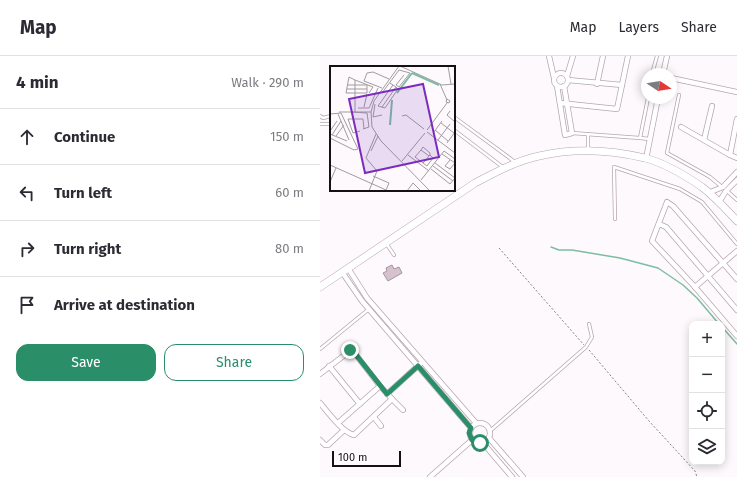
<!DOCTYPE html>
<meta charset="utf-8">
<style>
body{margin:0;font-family:"Fira Sans",sans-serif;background:#f2f2f3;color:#2b2b33}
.controls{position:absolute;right:12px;bottom:12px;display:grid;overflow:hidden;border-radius:8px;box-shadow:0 2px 10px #0003}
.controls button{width:36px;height:36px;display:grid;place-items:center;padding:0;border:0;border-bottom:1px solid #e1e1e2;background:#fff;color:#2b2b33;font:20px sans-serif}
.compass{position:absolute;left:321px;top:12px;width:36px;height:36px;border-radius:50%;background:#fff;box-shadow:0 2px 10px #0003;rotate:102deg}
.scale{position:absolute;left:12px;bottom:10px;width:69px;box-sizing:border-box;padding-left:4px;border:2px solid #161014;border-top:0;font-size:11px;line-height:14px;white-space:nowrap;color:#161014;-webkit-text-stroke:3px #fff;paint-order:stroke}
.stop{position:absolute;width:12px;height:12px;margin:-9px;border:3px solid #2a8e69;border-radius:50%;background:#fff}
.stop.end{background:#2a8e69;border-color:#fff;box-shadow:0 1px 4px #0008}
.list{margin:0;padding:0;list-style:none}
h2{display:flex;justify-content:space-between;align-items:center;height:52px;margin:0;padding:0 16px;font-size:17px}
h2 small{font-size:13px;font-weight:400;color:#7c7c81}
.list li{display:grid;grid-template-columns:26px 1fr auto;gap:12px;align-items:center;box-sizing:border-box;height:56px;padding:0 16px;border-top:1px solid #e1e1e2}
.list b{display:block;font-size:15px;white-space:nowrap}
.list em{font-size:13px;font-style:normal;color:#7c7c81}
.actions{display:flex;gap:8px;padding:12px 16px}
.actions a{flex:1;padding:9px 0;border:1px solid #2a8e69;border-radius:12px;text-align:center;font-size:14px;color:#2a8e69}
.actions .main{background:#2a8e69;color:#fff}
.icon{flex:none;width:22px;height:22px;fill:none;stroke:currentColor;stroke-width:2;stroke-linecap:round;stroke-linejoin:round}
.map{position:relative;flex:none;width:417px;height:421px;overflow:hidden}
header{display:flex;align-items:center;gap:24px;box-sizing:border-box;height:56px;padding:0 20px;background:#fff;border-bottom:1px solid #e1e1e2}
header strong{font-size:19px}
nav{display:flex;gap:22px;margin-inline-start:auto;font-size:14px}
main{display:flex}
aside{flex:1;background:#fff}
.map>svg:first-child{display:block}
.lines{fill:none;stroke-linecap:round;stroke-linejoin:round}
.stream{stroke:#7dbda0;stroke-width:1.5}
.building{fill:#d5c2cd;stroke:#a6949e}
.service-casing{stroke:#b8a5b0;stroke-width:4}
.minor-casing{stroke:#b8a5b0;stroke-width:6}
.secondary-casing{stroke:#b8a5b0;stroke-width:8}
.path{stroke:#858084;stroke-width:1;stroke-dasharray:2 2;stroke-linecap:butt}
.service{stroke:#fff;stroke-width:2.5}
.minor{stroke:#fff;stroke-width:4.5}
.secondary{stroke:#fff;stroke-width:7}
.route{stroke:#2a8e69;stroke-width:5}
.inset-river{fill:none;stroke:#7dbda0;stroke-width:2}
.inset-road{fill:none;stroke:#a19c9f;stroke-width:1}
.view{fill:#7b2cbf;fill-opacity:0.15;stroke:#7b2cbf;stroke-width:2}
.inset-edge{fill:none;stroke:#161014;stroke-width:2}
</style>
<header>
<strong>Map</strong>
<nav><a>Map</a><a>Layers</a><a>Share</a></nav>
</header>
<main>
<aside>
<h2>4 min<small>Walk · 290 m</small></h2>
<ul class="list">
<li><svg class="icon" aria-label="ahead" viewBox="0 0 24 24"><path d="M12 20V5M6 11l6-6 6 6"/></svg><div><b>Continue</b></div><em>150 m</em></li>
<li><svg class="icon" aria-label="left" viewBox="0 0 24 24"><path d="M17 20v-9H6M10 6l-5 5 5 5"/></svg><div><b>Turn left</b></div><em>60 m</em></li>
<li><svg class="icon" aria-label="right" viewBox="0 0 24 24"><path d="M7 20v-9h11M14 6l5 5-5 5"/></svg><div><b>Turn right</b></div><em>80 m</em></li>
<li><svg class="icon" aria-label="arrive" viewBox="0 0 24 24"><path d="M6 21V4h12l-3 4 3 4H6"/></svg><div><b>Arrive at destination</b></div></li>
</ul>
<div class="actions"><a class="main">Save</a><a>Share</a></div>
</aside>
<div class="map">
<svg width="417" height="421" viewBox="0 0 417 421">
<rect width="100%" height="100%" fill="#fdf9fc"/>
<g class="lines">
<g class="stream">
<path d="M231,191L239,194H252L300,202L338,212L363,229L377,242L399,268"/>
<path d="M402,271L417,288"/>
</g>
</g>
<path class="building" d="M72,209L74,213L79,211L82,217L68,225L63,217L67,215L66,212Z"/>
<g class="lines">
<g class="service-casing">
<g id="service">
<path d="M332,18L337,0"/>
<path d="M359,39L347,97L390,121L402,131"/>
<path d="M0,60L3,62L11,60"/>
<path d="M134,61L195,106"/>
<path d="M0,68H11"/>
<path d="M134,74L184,112"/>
<path d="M252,77L320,82L328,42"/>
<path d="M320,82L330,83"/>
<path d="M268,94V78"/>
<path d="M406,134L417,144"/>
<path d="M295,163L294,111L360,133L382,146L417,188"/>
<path d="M66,187L74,199"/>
<path d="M0,293L49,253"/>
<path d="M170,375L266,291L272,281L269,268"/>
</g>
</g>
<g class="minor-casing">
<g id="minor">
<path d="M229,0L234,22"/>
<circle cx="241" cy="24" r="7"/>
<path d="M343,18L347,0"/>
<path d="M247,20L253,0"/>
<path d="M351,22L417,36"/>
<path d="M248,24L302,29"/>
<path d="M277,28L283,0"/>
<path d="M237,30L245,79L252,77L244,30"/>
<path d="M240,47L297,53L308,0"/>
<path d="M361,71L410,99L417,102"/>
<path d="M384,84L392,50"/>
<path d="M410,99L417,63"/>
<path d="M326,103L338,42"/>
<path d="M388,137L403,131L417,116"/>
<path d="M399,146L406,135L417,124"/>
<path d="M339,168L346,171L417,254"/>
<path d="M28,212L47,242L156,367"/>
<path d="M22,216L42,245L151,372"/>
<path d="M417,223L353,150L347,146L332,185L375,231L417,280"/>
<path d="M375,231L417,195"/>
<path d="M9,310L40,348"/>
<path d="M0,318L31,294L33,295L60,330"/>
<path d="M67,338L100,308"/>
<path d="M72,343L83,354"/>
<path d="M0,347C8,356 22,376 34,379L72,343L60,330L18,367"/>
<path d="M54,361L61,370"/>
<circle cx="160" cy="377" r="10"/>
<path d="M169,382L203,421"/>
<path d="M0,384L5,389H8L24,374"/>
<path d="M163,387L192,421"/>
<path d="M110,421L152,384"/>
</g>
</g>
<g class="secondary-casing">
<path id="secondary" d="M0,231L155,127C176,116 196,105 219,100C253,92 291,94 325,102C344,107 366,120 382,131C395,141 406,153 417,165"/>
</g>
<g class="path">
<path d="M179,192L264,289"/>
<path d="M269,294L329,365L375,415L377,421"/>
</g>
<use href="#service" class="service"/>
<use href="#minor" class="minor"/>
<use href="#secondary" class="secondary"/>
</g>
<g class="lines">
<path class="route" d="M30,294L33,295L67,338L98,310L151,372L149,377L152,384L160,387"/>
</g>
<g transform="translate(10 10)">
<rect width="125" height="125" fill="#fdf9fc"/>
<path class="inset-river" d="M82,7L109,19M67,27L82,7M60,59L62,34"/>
<path class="inset-road" d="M69,0L44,35L41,46L42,61L51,75L100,125M70,0L112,19L125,18M118,0L121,18M25,14V46M60,17L66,21L68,23L55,42L48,40L63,19M110,18L117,34M17,19H37M37,19V27H16L19,11L25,14L43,21L39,27M66,19L74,9M52,22L34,15L37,7L43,6L59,13M17,23H37M52,27L69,4L80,7L69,21L66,19M117,33L120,35L119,37L116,36ZM45,38L43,51L52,49M34,41L37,28M52,41L66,21M28,42H39L48,22M120,45L117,49L125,56M9,46H41M21,46L37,47L39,61L33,63M0,48L11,47L28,83L24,84L0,72M8,48L19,74M72,50L76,49L94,63M111,57L124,67M97,64L117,37M105,64L118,75M0,65L7,55M30,65L23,67L18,53H33L34,63M97,66L125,87M104,66L112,55M0,68L17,75M2,69L11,55M6,70L14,59M108,74L120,58M117,77L125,66M91,84L85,91L97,100L103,92L100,89M41,85L48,70M112,88L125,97L120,103L115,100L120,94M78,89L99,105M36,92L47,105L39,125M36,92L46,68M72,95L95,67M93,97L94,96L99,90L100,89V87L93,81L91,84L99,90M105,97L125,112M0,99L56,124L59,117L43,110M103,100L123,115M101,103L120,118L125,112M91,114L114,85L125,93M0,116L6,102M77,125L83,117L90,124"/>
<path class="view" d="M93,18L109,91L35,107L19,33Z"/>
<rect width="125" height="125" class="inset-edge"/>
</g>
</svg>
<div class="controls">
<button>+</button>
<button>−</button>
<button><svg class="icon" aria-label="locate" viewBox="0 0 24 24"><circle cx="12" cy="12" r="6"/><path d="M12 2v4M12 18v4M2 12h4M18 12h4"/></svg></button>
<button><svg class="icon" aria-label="layers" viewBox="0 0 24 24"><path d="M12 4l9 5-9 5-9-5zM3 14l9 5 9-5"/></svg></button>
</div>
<svg class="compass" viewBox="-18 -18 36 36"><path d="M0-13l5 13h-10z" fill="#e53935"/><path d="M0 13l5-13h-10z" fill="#7c7c81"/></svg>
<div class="scale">100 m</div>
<div class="stop" style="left:160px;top:387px"></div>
<div class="stop end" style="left:30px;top:294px"></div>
</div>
</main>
